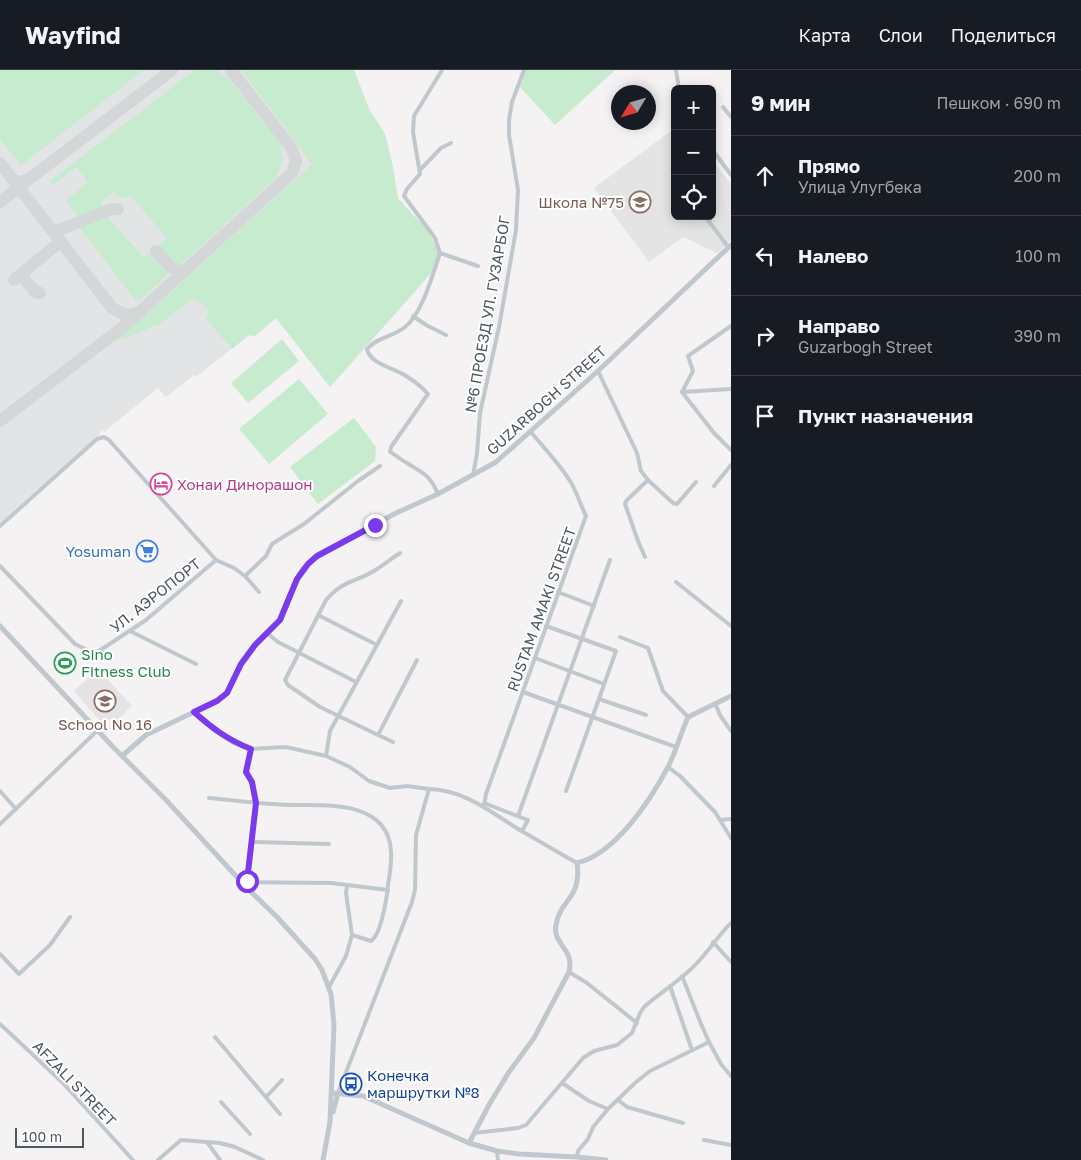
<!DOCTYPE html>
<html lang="ru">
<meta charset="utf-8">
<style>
body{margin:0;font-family:"Golos Text",sans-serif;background:#242831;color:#f1f3f6}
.controls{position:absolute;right:15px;top:15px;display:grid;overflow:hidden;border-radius:8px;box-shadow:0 2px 12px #0003}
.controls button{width:45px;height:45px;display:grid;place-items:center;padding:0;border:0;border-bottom:1px solid #363941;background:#171b24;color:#f1f3f6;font:25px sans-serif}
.compass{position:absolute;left:611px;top:15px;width:45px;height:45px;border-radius:50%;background:#171b24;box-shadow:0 2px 12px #0003;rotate:232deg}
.scale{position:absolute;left:15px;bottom:12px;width:69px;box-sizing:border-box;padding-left:5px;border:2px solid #4c585e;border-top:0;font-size:14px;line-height:18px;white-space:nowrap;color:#4c585e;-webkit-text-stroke:4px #fff;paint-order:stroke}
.stop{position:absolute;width:15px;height:15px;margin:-11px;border:4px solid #7c3aed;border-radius:50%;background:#fff}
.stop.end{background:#7c3aed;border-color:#fff;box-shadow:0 1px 5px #0008}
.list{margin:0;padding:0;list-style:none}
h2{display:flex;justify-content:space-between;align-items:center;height:65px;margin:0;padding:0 20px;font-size:21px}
h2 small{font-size:16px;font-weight:400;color:#9ea1a6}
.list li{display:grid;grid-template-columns:32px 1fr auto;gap:15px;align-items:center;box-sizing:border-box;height:80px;padding:0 20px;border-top:1px solid #363941}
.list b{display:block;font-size:19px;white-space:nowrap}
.list p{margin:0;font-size:16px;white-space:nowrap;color:#9ea1a6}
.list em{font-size:16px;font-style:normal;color:#9ea1a6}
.icon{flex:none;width:28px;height:28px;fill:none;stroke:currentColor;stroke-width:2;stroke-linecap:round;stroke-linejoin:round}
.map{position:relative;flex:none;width:731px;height:1090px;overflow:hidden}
header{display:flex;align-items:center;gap:30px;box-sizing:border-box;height:70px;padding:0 25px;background:#171b24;border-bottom:1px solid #363941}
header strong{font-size:24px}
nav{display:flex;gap:28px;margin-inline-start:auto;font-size:18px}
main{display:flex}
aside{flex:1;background:#171b24}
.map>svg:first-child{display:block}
.education{fill:#e5e4e4}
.airport{fill:#e2e4e6}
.green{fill:#c7ebcf}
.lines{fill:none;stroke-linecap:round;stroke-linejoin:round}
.taxiway{stroke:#d4d6d7;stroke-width:12}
.minor{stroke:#c0c8cd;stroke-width:4}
.tertiary{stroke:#c0c8cd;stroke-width:5}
.route{stroke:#7c3aed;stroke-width:6}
.labels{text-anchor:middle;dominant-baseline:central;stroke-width:4;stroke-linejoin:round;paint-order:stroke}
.education-label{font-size:15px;fill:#785e54;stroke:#fff;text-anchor:end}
.street-label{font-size:15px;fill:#4c585e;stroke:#fff}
.hotel-label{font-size:15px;fill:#b23c85;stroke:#fff;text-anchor:start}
.shop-label{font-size:15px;fill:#366cbe;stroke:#fff;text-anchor:end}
.leisure-label{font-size:15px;fill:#27864d;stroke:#fff;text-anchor:start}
.transit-label{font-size:15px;fill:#164399;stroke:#fff;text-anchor:start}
</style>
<header>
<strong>Wayfind</strong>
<nav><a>Карта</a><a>Слои</a><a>Поделиться</a></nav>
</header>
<main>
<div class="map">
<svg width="731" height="1090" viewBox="0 0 731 1090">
<rect width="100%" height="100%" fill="#f4f2f3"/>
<g class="education">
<path d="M675,58V146H712V90L731,114V170L717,183L683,167L649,192L594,118Z"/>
<path d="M98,599L132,636L114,653L110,649L103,654L74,621Z"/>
</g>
<path class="airport" d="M0,0H354L369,39L385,64L393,97L398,129L403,133L432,202L330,317L309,288L276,248L255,266L249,265L196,307L194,305L166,327L158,318L104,362L102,360L98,366L0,453Z"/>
<g class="green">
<path d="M0,0H144L21,95L0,69Z"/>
<path d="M195,0H218L223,7L226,5L281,75L282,93L275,109L180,195H177L158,176L167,168L131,126L121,129L113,122L101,132L104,136L78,147L66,130L88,112L76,97L53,115L50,111Z"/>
<path d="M241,0H354L369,39L385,64L393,97L398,129L428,160L439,182L432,202L330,317L276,248L255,266L249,265L232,279L205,247L210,242L204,235L192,229L156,257L154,256L129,267L114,271L146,245L312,94Z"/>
<path d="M526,0H615L555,55L520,17Z"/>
<path d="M106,145L144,188L151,182L170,203L139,230L136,231L80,158L83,153Z"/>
<path d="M282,269L299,291L248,333L231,313Z"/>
<path d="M299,309L328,344L269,394L239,359Z"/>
<path d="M354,348L376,377L375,391L318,434L290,397Z"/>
</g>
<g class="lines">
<g class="taxiway">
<path d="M0,93L112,238L125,245L139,243"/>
<path d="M12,109L20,112L28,110L172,0"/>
<path d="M0,132L24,113"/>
<path d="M56,165L59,160L112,139H118"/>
<path d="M156,181C164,189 173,204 185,201"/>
<path d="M24,202V208L35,222L40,223"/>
<path d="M14,210L56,175H64"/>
<path d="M0,351L123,257L292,103L296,91L292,79L231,0"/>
</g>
<g class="minor">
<path d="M676,0L679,19"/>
<path d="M723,37L731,47"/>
<path d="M712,79L731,105"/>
<path d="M420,100L441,78L451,73"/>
<path d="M705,146L728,177"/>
<path d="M440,183L478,196"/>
<path d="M413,246L426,255L446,265"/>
<path d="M598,301L637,383L641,401L648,410L673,433L677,434L696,412"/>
<path d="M682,322L693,301L688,286L731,256"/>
<path d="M682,322L714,363L731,380"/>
<path d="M682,322L731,319"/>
<path d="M473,405L477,383L480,343L499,257L516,160L518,120L509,65V50L512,32L524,0"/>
<path d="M714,416L731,395"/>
<path d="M438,424C430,405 424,404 407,393C401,390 396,385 390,382L391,377L428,324C422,317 414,311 406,306C394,298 370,294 367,279C377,267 393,267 405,257C422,244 433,204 440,183L435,168L404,126L407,119L420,104L413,62L414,46L442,0"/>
<path d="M0,456L97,369L104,367L109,370L216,490"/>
<path d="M400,483C392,488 385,494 377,499C358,512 344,509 326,530L285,610L288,615L320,637L378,665L417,590"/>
<path d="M645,487L638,471L625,434L626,431L648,410"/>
<path d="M216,490L234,498L245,506L266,486L272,474L304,454L358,411L380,396"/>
<path d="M0,496L75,574L93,583L99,581L146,550L216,490"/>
<path d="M245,506L259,522"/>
<path d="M676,512L731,556"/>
<path d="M558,522L594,536"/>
<path d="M401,531L330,661L326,686L350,697L369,711L390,718L407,716L429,719"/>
<path d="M318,545L377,575"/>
<path d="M546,556L616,581L566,721"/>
<path d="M130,561L196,594"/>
<path d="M267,563L278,572L356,612"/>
<path d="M620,567L648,578L663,621L688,647"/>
<path d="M535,588L604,614"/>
<path d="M523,622L676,677"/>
<path d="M599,629L646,645"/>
<path d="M715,633L720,645L731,661"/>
<path d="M194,642L215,661L234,673L251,679L286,677L326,686"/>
<path d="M378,665L393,672"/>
<path d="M668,697L680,706L715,742L731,768"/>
<path d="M0,721L16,739"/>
<path d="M209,728C237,731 265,734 293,735C328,735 388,731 391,781C392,792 390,803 388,815C387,827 381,865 371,871L352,865L346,886L329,917"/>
<path d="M484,733L528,750L522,761"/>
<path d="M484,736L486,724L586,446C580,434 577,422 570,411C559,393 543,377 530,361"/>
<path d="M518,746L610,490"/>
<path d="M721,750L731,749"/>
<path d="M0,754L98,660"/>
<path d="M252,772L329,774"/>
<path d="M247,811L256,733L251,712L246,702L251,679"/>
<path d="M242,812L331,813L388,820"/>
<path d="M347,816L346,823L352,865"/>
<path d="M713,872L731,892"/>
<path d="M0,884L19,904L50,875L70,847"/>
<path d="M569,902L587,913L637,953"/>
<path d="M682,906L701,954L709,972"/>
<path d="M670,916L692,980"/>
<path d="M0,954L63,1013L133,1090"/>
<path d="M215,967L280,1044"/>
<path d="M562,1013L589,1031L608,1039L635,1013L650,1001L709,972L721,994L731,1006"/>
<path d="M338,1023L412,832L415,820L416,765L429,719C466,720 493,744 523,762C541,772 559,783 577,793"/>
<path d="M266,1027L282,1010"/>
<path d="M618,1030L627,1037L683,1053"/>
<path d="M221,1032L250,1064"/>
<path d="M474,1063L518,1058L526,1055L583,988L594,981L617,975L632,963L640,943L644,937C661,922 684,908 698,892C710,879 719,865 731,853"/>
<path d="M704,1070L731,1075"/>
<path d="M207,1072L220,1090"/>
<path d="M497,1081L498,1090"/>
<path d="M577,1087L578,1081L588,1069L593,1057L608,1039"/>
<path d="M158,1090L181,1070L220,1073L235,1077L263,1090"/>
</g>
<g class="tertiary">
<path d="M0,556L114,678L167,731L247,818L277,847L315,889L322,900L331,924L334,955L330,1052L323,1090"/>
<path d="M122,686L146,665L217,631L227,623L241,594L255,575L280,550L297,509L302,500L313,489L394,444L438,424L496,392L598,301L731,175"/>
<path d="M332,1023L363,1026L469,1073L497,1081L519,1084L577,1087L606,1090"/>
<path d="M333,1042L338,1023"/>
<path d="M469,1073L490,1033L509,1002L534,968L569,902C575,879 552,874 556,855C560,829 582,829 577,793C615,784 650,731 668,697C676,681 681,663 688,647L731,626"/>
</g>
</g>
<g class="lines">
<path class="route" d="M247,811L256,733L252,712L246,702L251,679C228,670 212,658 194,642L217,631L227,623L241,594L255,575L280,550L297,509L308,494L317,486L375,455"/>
</g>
<defs>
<g id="school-ring" transform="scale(1.125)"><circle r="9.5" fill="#fff" stroke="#8d6e63" stroke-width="1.5"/><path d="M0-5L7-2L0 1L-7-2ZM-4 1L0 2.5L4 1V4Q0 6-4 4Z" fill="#8d6e63"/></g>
<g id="hotel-ring" transform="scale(1.125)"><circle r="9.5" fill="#fff" stroke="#d1479c" stroke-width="1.5"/><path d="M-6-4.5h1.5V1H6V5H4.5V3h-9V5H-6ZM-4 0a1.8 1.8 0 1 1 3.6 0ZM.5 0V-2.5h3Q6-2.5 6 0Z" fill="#d1479c"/></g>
<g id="supermarket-ring" transform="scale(1.125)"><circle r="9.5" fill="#fff" stroke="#3f7fe0" stroke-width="1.5"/><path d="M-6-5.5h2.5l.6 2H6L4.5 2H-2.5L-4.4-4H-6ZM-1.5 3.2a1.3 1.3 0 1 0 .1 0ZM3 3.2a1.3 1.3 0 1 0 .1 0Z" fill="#3f7fe0"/></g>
<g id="stadium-ring" transform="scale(1.125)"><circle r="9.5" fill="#fff" stroke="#2e9e5b" stroke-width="1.5"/><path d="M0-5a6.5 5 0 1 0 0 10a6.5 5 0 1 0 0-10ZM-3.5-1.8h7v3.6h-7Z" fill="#2e9e5b"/></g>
<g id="bus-ring" transform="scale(1.125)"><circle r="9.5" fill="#fff" stroke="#1a4fb4" stroke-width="1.5"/><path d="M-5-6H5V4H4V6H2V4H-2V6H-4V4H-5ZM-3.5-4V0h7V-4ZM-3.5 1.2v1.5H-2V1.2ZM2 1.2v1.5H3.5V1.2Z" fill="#1a4fb4"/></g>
</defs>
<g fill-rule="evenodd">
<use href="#school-ring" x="640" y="132"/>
<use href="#hotel-ring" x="161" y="414"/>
<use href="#supermarket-ring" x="147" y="481"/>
<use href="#stadium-ring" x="65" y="593"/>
<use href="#school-ring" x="105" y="631"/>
<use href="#bus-ring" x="351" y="1014"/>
</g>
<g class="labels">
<g class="education-label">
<text x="624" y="132">Школа №75</text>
<text x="105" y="654" text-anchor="middle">School No 16</text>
</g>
<g class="street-label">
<text transform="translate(487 244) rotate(-80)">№6 ПРОЕЗД УЛ. ГУЗАРБОГ</text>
<text transform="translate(546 330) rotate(-42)">GUZARBOGH STREET</text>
<text transform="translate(155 525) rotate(-38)">УЛ. АЭРОПОРТ</text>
<text transform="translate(541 539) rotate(-70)">RUSTAM AMAKI STREET</text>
<text transform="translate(75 1013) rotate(46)">AFZALI STREET</text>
</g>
<g class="hotel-label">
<text x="177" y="414">Хонаи Динорашон</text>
</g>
<g class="shop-label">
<text x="131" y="481">Yosuman</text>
</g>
<g class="leisure-label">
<text x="81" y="584">Sino<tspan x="81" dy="17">Fitness Club</tspan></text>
</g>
<g class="transit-label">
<text x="367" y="1005">Конечка<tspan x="367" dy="17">маршрутки №8</tspan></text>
</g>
</g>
</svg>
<div class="controls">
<button>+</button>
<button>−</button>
<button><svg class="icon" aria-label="locate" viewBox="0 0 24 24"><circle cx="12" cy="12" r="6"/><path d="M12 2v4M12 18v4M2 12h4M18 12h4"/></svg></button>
</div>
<svg class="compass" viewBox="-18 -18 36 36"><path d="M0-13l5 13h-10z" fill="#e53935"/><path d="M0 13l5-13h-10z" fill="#9ea1a6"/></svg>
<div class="scale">100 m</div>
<div class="stop" style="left:247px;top:811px"></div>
<div class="stop end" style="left:375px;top:455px"></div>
</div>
<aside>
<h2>9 мин<small>Пешком · 690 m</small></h2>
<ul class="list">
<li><svg class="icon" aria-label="ahead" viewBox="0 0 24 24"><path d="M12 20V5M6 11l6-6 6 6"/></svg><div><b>Прямо</b><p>Улица Улугбека</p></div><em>200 m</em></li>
<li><svg class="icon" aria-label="left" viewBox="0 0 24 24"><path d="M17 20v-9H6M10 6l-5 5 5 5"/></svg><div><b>Налево</b></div><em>100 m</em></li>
<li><svg class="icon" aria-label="right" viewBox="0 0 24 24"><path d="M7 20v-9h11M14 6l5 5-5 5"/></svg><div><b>Направо</b><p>Guzarbogh Street</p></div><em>390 m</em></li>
<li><svg class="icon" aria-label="arrive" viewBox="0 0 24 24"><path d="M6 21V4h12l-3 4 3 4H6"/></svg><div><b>Пункт назначения</b></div></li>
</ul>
</aside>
</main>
